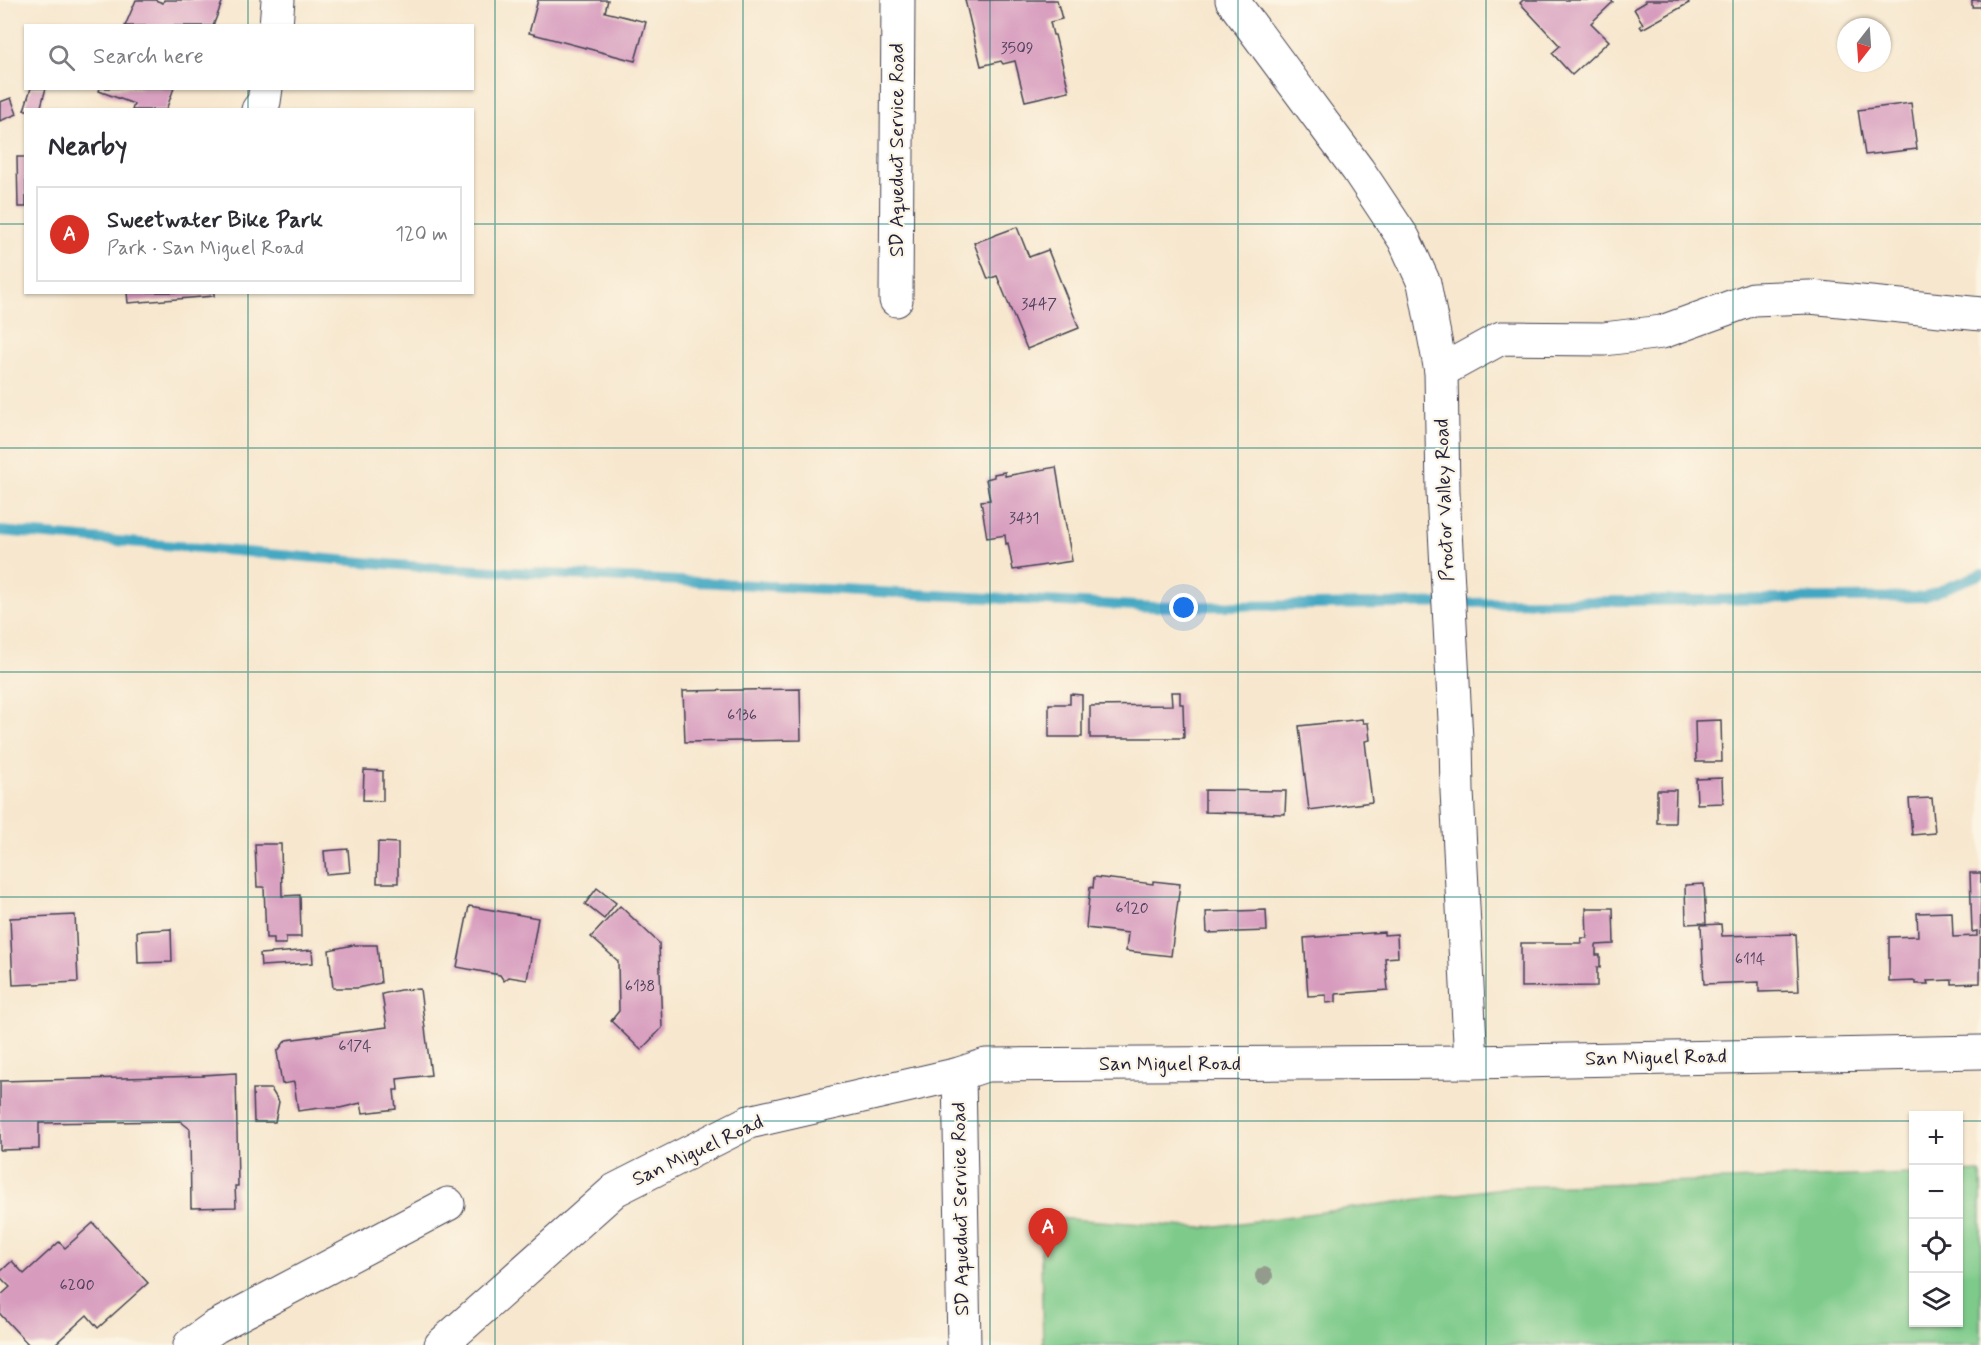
<!DOCTYPE html>
<meta charset="utf-8">
<style>
body{margin:0;font-family:Mynerve,sans-serif;background:#f7f7f7;color:#2b2b33}
.controls{position:absolute;right:18px;bottom:18px;display:grid;overflow:hidden;border-radius:0px;box-shadow:0 2px 4px #0004}
.controls button{width:54px;height:54px;display:grid;place-items:center;padding:0;border:0;border-bottom:2px solid #e1e1e2;background:#fff;color:#2b2b33;font:30px sans-serif}
.compass{position:absolute;left:1837px;top:18px;width:54px;height:54px;border-radius:50%;background:#fff;box-shadow:0 2px 4px #0004;rotate:197deg}
.you{position:absolute;left:1184px;top:608px;width:21px;height:21px;margin:-15px;border:4px solid #fff;border-radius:50%;background:#1a73e8;box-shadow:0 0 0 9px #1a73e833}
.badge{display:grid;place-items:center;width:39px;height:39px;border-radius:50%;background:#d93025;color:#fff;font-size:20px;font-weight:700}
.pin{position:absolute;translate:-50% -50px;filter:drop-shadow(0 2px 3px #0008)}
.pin::after{content:'';position:absolute;top:32px;width:21px;height:18px;background:inherit;clip-path:polygon(0 0,100% 0,50% 100%)}
.list{margin:0;padding:0;list-style:none}
h2{display:flex;justify-content:space-between;align-items:center;height:78px;margin:0;padding:0 24px;font-size:26px}
h2 small{font-size:20px;font-weight:400;color:#7c7c81}
.list li{display:grid;grid-template-columns:39px 1fr auto;gap:18px;align-items:center;box-sizing:border-box;height:96px;margin:0 12px 12px;padding:0 12px;border:2px solid #e1e1e2;border-radius:0px}
.list b{display:block;font-size:22px;white-space:nowrap}
.list p{margin:0;font-size:20px;white-space:nowrap;color:#7c7c81}
.list em{font-size:20px;font-style:normal;color:#7c7c81}
.icon{flex:none;width:33px;height:33px;fill:none;stroke:currentColor;stroke-width:2;stroke-linecap:round;stroke-linejoin:round}
.map{position:relative;flex:none;width:1981px;height:1345px;overflow:hidden}
.search{position:absolute;background:#fff;box-shadow:0 2px 4px #0004;left:24px;top:24px;width:450px;height:66px;display:flex;align-items:center;gap:15px;box-sizing:border-box;padding:0 21px;border-radius:0px;color:#7c7c81;font-size:22px}
.panel{position:absolute;background:#fff;box-shadow:0 2px 4px #0004;left:24px;top:108px;width:450px;height:186px;border-radius:0px}
.map>svg:first-child{display:block}
.green{fill:#7dca8a;stroke:#507662;stroke-width:1.5}
.lines{fill:none;stroke-linecap:round;stroke-linejoin:round}
.stream{stroke:#42a7c2;stroke-width:10}
.building{fill:#d79bbe}
.minor-casing{stroke:#424051;stroke-width:35}
.minor{stroke:#fff;stroke-width:33}
.tree{fill:#939b8d}
.grid{fill:none;stroke:#0f766e;stroke-width:1.5;stroke-opacity:0.55}
.labels{text-anchor:middle;dominant-baseline:central;stroke-width:4.5;stroke-linejoin:round;paint-order:stroke}
.number-label{font-size:16px;fill:#4f405c}
.street-label{font-size:20px;fill:#22223b;stroke:#fcf5e5}
</style>
<div class="map">
<svg width="1981" height="1345" viewBox="0 0 1981 1345">
<rect width="100%" height="100%" fill="#fcf5e5"/>
<filter id="ink" filterUnits="userSpaceOnUse"><feTurbulence type="fractalNoise" baseFrequency=".0167" numOctaves="2"/><feDisplacementMap in="SourceGraphic" scale="12" xChannelSelector="R" yChannelSelector="G"/><feConvolveMatrix kernelMatrix="1 2 1 2 8 2 1 2 1" color-interpolation-filters="sRGB"/></filter>
<filter id="wash" filterUnits="userSpaceOnUse"><feTurbulence type="fractalNoise" baseFrequency=".008" numOctaves="4" result="noise"/><feDisplacementMap in="SourceGraphic" scale="24" xChannelSelector="R" yChannelSelector="G"/><feGaussianBlur stdDeviation="1.35" result="paint"/><feColorMatrix in="noise" values="0 0 0 0 0 0 0 0 0 0 0 0 0 0 0 0 0 1.4 0 .05"/><feComposite in="paint" operator="in"/></filter>
<g filter="url(#wash)">
<rect width="100%" height="100%" fill="#f7e7ce"/>
<path class="green" d="M1981,1172V1345H1043L1040,1217L1203,1228L1510,1187L1913,1174L1914,1322H1958L1959,1173Z"/>
<g class="lines">
<path class="stream" d="M0,531L422,567L1154,607L1924,597L1981,574"/>
</g>
<g id="blocks">
<g class="building">
<path d="M136,0H155L163,3L164,0H223L213,26H125Z"/>
<path d="M538,0H608L605,12L646,22L635,61L529,33Z"/>
<path d="M965,0H1057L1062,19L1050,22L1053,35H1055L1069,91L1025,101L1015,61L1003,64L1001,61L981,66Z"/>
<path d="M1523,0H1611L1613,2L1591,23L1609,41L1572,75L1552,53L1560,46L1520,3Z"/>
<path d="M1645,0H1687L1689,3L1642,29L1640,26L1643,24L1634,9L1646,2Z"/>
<rect x="1972" y="0" width="9" height="7"/>
<path d="M31,88H46L40,110H24Z"/>
<path d="M100,88H174L166,110H132L134,104L99,91Z"/>
<path d="M11,98L17,114L0,121V102Z"/>
<path d="M1911,103L1917,149L1865,155L1858,110Z"/>
<path d="M17,157H26V207H18Z"/>
<path d="M1017,227L1029,257L1048,250L1079,328L1027,349L997,276L988,279L974,243Z"/>
<path d="M127,292H214V296L128,303Z"/>
<path d="M1056,467L1072,561L1013,570L1008,543L1006,544L1005,535L987,538L981,501L990,500L986,479L994,477V474L1005,472V476Z"/>
<path d="M800,689L801,740L685,742L683,691Z"/>
<path d="M1171,692H1180V704H1183L1184,738H1090V706L1172,705Z"/>
<path d="M1070,694L1082,695V737H1049V704H1070Z"/>
<path d="M1362,719L1363,723H1368L1370,740L1365,741L1372,802L1309,810L1299,726Z"/>
<path d="M1721,720L1722,762H1696L1695,721Z"/>
<path d="M364,770L383,771V801L363,800Z"/>
<path d="M1722,778L1723,803L1697,804L1696,779Z"/>
<path d="M1205,790L1286,791L1285,814L1205,812Z"/>
<path d="M1657,790H1676L1675,823H1657Z"/>
<path d="M1932,798L1935,833L1912,835L1909,799Z"/>
<path d="M378,842L398,843V883H377Z"/>
<path d="M255,844H281L282,896L300,895L301,937H286V944H274V938H266L264,887H257Z"/>
<path d="M348,849L350,872L326,874L324,851Z"/>
<path d="M1970,873H1981L1980,983L1952,984V980L1927,981L1928,984H1915V981L1889,982V937L1918,936L1917,913L1952,912L1953,937L1977,936V931L1972,932Z"/>
<path d="M1094,877L1153,884V881L1180,884L1171,956L1126,951L1128,933L1086,928L1090,887L1093,888Z"/>
<path d="M1704,884L1706,923L1686,924L1685,885Z"/>
<path d="M597,888L616,903L604,919L585,904Z"/>
<path d="M469,906L538,918L527,980L509,977L504,981L500,975L457,967Z"/>
<path d="M620,906L659,943L662,1028L641,1050L611,1021L619,1011L618,961L591,937Z"/>
<path d="M1586,908H1613L1614,944L1596,945V955H1600V968L1597,967V986L1521,987V943H1582L1581,938H1587Z"/>
<path d="M1266,910L1267,931L1207,933L1206,912Z"/>
<path d="M75,915L78,982L13,985L10,918Z"/>
<path d="M1721,924L1722,936L1796,934L1799,991L1759,992V982L1704,984L1701,925Z"/>
<path d="M171,929L172,962L138,963L137,931Z"/>
<path d="M1384,932V935L1397,934L1398,957L1385,958L1388,990L1336,994V1002L1326,1003V995L1308,996L1304,938Z"/>
<path d="M353,945H377L381,983L357,988H333L329,950Z"/>
<path d="M312,950L313,963L261,966L260,954Z"/>
<path d="M420,989L431,1075L397,1079L398,1090H394L396,1109L363,1113L361,1103L340,1108H320L298,1111L294,1082L282,1084L277,1052L286,1040L387,1027L382,994L400,990Z"/>
<path d="M236,1073L238,1186H235L236,1207L191,1208L190,1129L180,1121L39,1123V1149L0,1150V1081L204,1076L203,1075Z"/>
<path d="M253,1089H271L279,1102L275,1122H254Z"/>
<path d="M93,1223L148,1283L98,1328L87,1315L54,1345H29L0,1314V1296L10,1287L0,1277V1272L12,1261L24,1274L59,1242L65,1248Z"/>
</g>
</g>
</g>
<g filter="url(#ink)">
<use href="#blocks" fill-opacity="0" stroke="#424051" stroke-width="1.5"/>
<g class="lines">
<g class="minor-casing">
<g id="minor">
<path d="M1232,0L1358,170L1404,239L1424,283L1441,371L1443,492L1456,739L1457,791L1471,1062"/>
<path d="M276,26L278,0"/>
<path d="M258,110L264,102L266,88"/>
<path d="M896,300L898,0"/>
<path d="M1441,371L1501,338L1604,339L1662,332L1753,299L1810,297L1981,314"/>
<path d="M959,1074L964,1345"/>
<path d="M190,1345L215,1327L448,1204"/>
<path d="M441,1345L615,1190L749,1122L959,1074L986,1065L1471,1062L1981,1052"/>
</g>
</g>
<use href="#minor" class="minor"/>
</g>
<circle class="tree" cx="1264" cy="1276" r="9"/>
</g>
<path class="grid" d="M248,0V26M495,0V1345M743,0V1345M990,0V1345M1238,0V1345M1486,0V1345M1733,0V1345M248,88V110M0,224H26M472,224H1981M248,292V1345M0,448H1981M0,672H1981M0,897H1981M0,1121H1914M1958,1121H1981"/>
<g class="labels">
<g class="number-label">
<text x="1017" y="48">3509</text>
<text x="1039" y="304">3447</text>
<text x="1024" y="518">3431</text>
<text x="742" y="715">6136</text>
<text x="1132" y="908">6120</text>
<text x="1750" y="959">6114</text>
<text x="640" y="986">6138</text>
<text x="355" y="1046">6174</text>
<text x="77" y="1285">6200</text>
</g>
<g class="street-label">
<text transform="translate(897 150) rotate(-90)">SD Aqueduct Service Road</text>
<text transform="translate(1445 500) rotate(-92)">Proctor Valley Road</text>
<text transform="translate(1656 1058) rotate(-1)">San Miguel Road</text>
<text x="1170" y="1064">San Miguel Road</text>
<text transform="translate(698 1151) rotate(-25)">San Miguel Road</text>
<text transform="translate(961 1209) rotate(-91)">SD Aqueduct Service Road</text>
</g>
</g>
</svg>
<div class="controls">
<button>+</button>
<button>−</button>
<button><svg class="icon" aria-label="locate" viewBox="0 0 24 24"><circle cx="12" cy="12" r="6"/><path d="M12 2v4M12 18v4M2 12h4M18 12h4"/></svg></button>
<button><svg class="icon" aria-label="layers" viewBox="0 0 24 24"><path d="M12 4l9 5-9 5-9-5zM3 14l9 5 9-5"/></svg></button>
</div>
<svg class="compass" viewBox="-18 -18 36 36"><path d="M0-13l5 13h-10z" fill="#e53935"/><path d="M0 13l5-13h-10z" fill="#7c7c81"/></svg>
<div class="you"></div>
<div class="pin badge" style="left:1048px;top:1258px">A</div>
<div class="search"><svg class="icon" aria-label="search" viewBox="0 0 24 24"><circle cx="10" cy="10" r="6"/><path d="M15 15l6 6"/></svg>Search here</div>
<section class="panel">
<h2>Nearby<small></small></h2>
<ul class="list">
<li><span class="badge">A</span><div><b>Sweetwater Bike Park</b><p>Park · San Miguel Road</p></div><em>120 m</em></li>
</ul>
</section>
</div>
